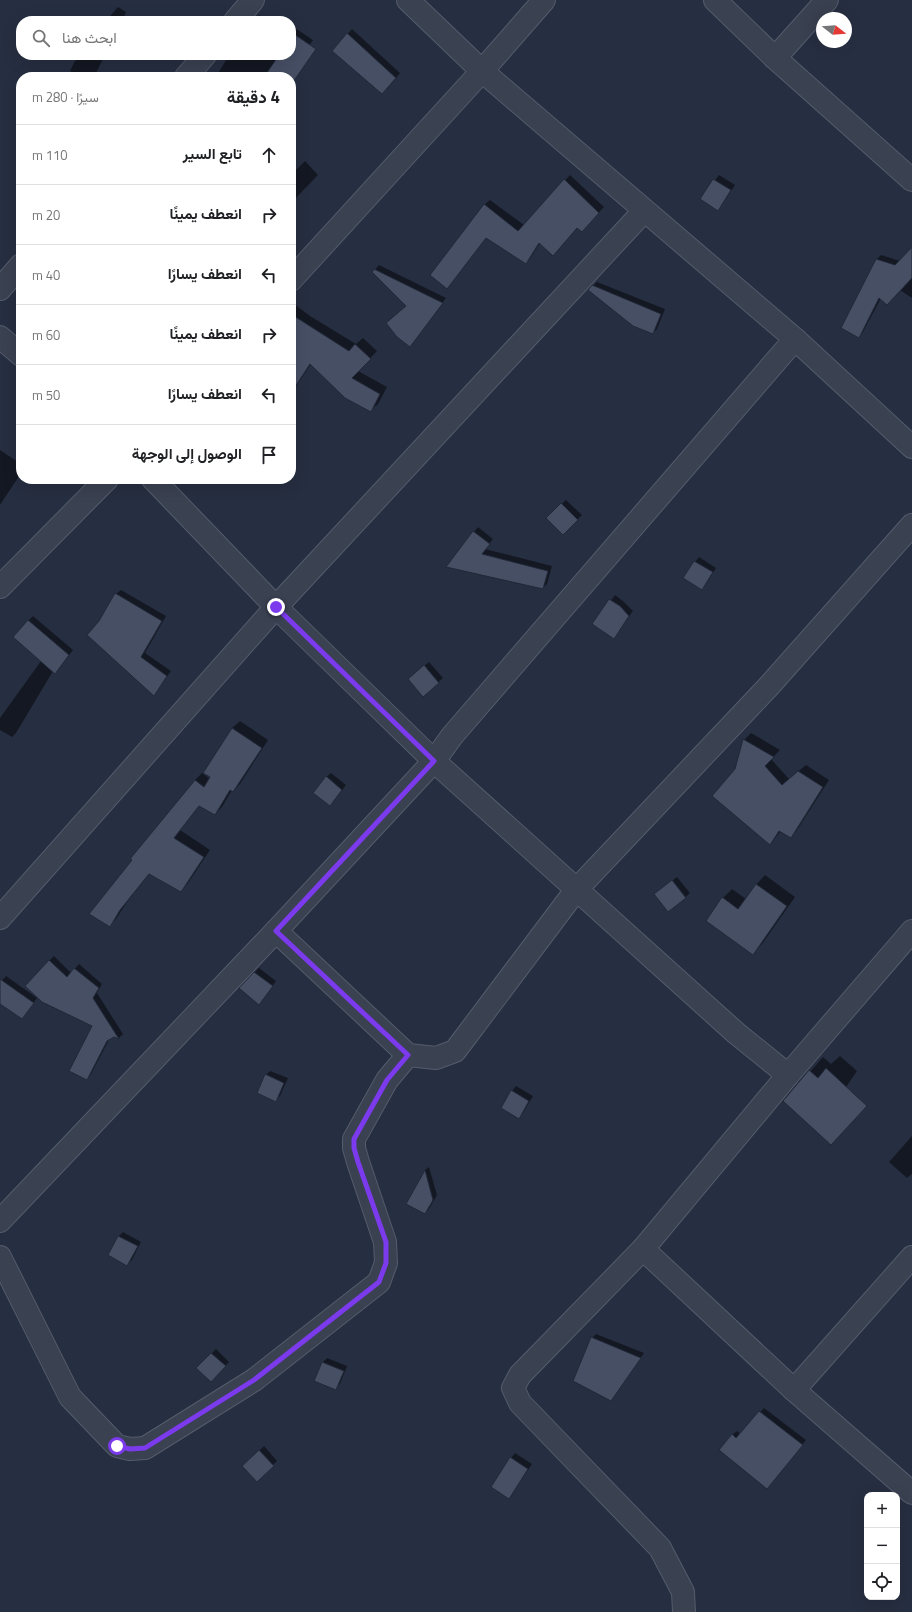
<!DOCTYPE html>
<html lang="ar">
<meta charset="utf-8">
<style>
body{margin:0;font-family:"Titillium Web",Vazirmatn,sans-serif;background:#f2f2f2;color:#202124;direction:rtl}
.controls{position:absolute;right:12px;bottom:12px;display:grid;overflow:hidden;border-radius:8px;box-shadow:0 4px 16px #0002}
.controls button{width:36px;height:36px;display:grid;place-items:center;padding:0;border:0;border-bottom:1px solid #e0e0e0;background:#fff;color:#202124;font:20px sans-serif}
.compass{position:absolute;left:816px;top:12px;width:36px;height:36px;border-radius:50%;background:#fff;box-shadow:0 4px 16px #0002;rotate:107deg}
.stop{position:absolute;width:12px;height:12px;margin:-9px;border:3px solid #7c3aed;border-radius:50%;background:#fff}
.stop.end{background:#7c3aed;border-color:#fff;box-shadow:0 1px 4px #0008}
.list{margin:0;padding:0;list-style:none}
h2{display:flex;justify-content:space-between;align-items:center;height:52px;margin:0;padding:0 16px;font-size:17px}
h2 small{font-size:13px;font-weight:400;color:#757577}
.list li{display:grid;grid-template-columns:26px 1fr auto;gap:12px;align-items:center;box-sizing:border-box;height:60px;padding:0 16px;border-top:1px solid #e0e0e0}
.list b{display:block;font-size:15px;white-space:nowrap}
.list em{font-size:13px;font-style:normal;color:#757577}
.icon{flex:none;width:22px;height:22px;fill:none;stroke:currentColor;stroke-width:2;stroke-linecap:round;stroke-linejoin:round}
.map{position:relative;flex:none;width:912px;height:1612px;overflow:hidden;direction:ltr}
.search{position:absolute;background:#fff;box-shadow:0 4px 16px #0002;left:16px;top:16px;width:280px;height:44px;display:flex;align-items:center;gap:10px;box-sizing:border-box;padding:0 14px;border-radius:16px;color:#757577;font-size:15px}
.panel{position:absolute;background:#fff;box-shadow:0 4px 16px #0002;left:16px;top:72px;width:280px;height:412px;border-radius:16px;direction:rtl}
.map>svg:first-child{display:block}
.shadow{fill:#0007}
.building{fill:#474f65;stroke:#212838}
.lines{fill:none;stroke-linecap:round;stroke-linejoin:round}
.minor-casing{stroke:#555c6b;stroke-width:24}
.minor{stroke:#3a4151;stroke-width:22}
.route{stroke:#7c3aed;stroke-width:5}
</style>
<div class="map">
<svg width="912" height="1612" viewBox="0 0 912 1612">
<rect width="100%" height="100%" fill="#262e41"/>
<g class="shadow">
<path d="M118,7L126,12L122,21H106Z"/>
<path d="M259,15L269,21H253Z"/>
<path d="M292,26L313,40L288,77H216L229,55H291V27Z"/>
<path d="M352,29L400,73L387,89L333,51Z"/>
<path d="M78,55H105L94,77H83L70,71Z"/>
<path d="M305,161L318,175L291,203V175Z"/>
<path d="M570,175L604,207L587,225L578,227L540,243L531,257L526,263L486,237L447,288L484,205L490,200L524,225Z"/>
<path d="M719,175L735,185L718,210L701,199Z"/>
<path d="M912,249V298L900,290L881,298L863,332L859,336L842,328L877,259L881,255L900,261Z"/>
<path d="M379,265L446,298L410,345L407,306L373,272Z"/>
<path d="M597,282L665,309L657,329L653,333L589,290Z"/>
<path d="M294,304L310,316L356,344L363,338L377,351L358,371L387,387L378,404L371,410L311,364L291,393V307Z"/>
<path d="M0,450L21,464V473L0,505Z"/>
<path d="M566,500L582,515L563,534L547,518Z"/>
<path d="M478,527L493,539L485,549L552,566L547,584L543,588L447,566Z"/>
<path d="M699,557L716,568L706,584L702,588L695,562Z"/>
<path d="M121,590L166,616L145,653L171,671L154,695L100,622L116,594Z"/>
<path d="M615,595L624,602L633,611L614,637L594,624Z"/>
<path d="M33,616L73,650L59,668L55,673L53,671L16,733L12,737L0,730V718L41,661L28,621Z"/>
<path d="M429,662L443,678L423,695L413,675Z"/>
<path d="M240,721L268,740L240,784L233,791L232,790L222,807L215,814L200,805L180,830L210,850L188,883L181,891L149,874L127,902L116,919L109,926L133,860L132,859L195,780L202,773L210,779L232,728Z"/>
<path d="M751,733L780,750L771,759L789,779L806,765L829,780L797,830L791,837L781,831L770,844L736,769L744,740Z"/>
<path d="M331,773L346,785L334,801L326,777Z"/>
<path d="M765,875L795,897L762,944L753,953L723,898L732,889L746,899L756,885Z"/>
<path d="M677,877L690,893L669,911L660,890Z"/>
<path d="M54,956L71,973L79,964L102,984L97,993L123,1034L119,1038L114,1036L110,1038L91,1074L87,1079L93,1026L49,961Z"/>
<path d="M259,968L276,981L259,1004L240,988Z"/>
<path d="M6,976L37,998L22,1018L0,1003V983Z"/>
<path d="M840,1056L857,1071L844,1090L865,1107L831,1144L784,1101L823,1057L831,1064Z"/>
<path d="M270,1071L288,1078L280,1096L276,1100L266,1075Z"/>
<path d="M516,1086L533,1096L523,1113L519,1117L512,1091Z"/>
<path d="M912,1136V1174L907,1178L889,1162Z"/>
<path d="M429,1167L437,1195L429,1209L425,1213L408,1203L425,1170Z"/>
<path d="M123,1232L141,1242L132,1260L127,1265L119,1236Z"/>
<path d="M596,1334L644,1353L611,1400L592,1338Z"/>
<path d="M216,1349L229,1362L211,1380L198,1368Z"/>
<path d="M327,1358L347,1366L340,1384L335,1389L323,1362Z"/>
<path d="M764,1408L806,1440L771,1483L732,1435L737,1431L741,1434Z"/>
<path d="M264,1446L277,1461L257,1480L244,1466Z"/>
<path d="M515,1453L532,1464L509,1497L511,1458Z"/>
</g>
<g class="building">
<path d="M291,32L316,49L291,85V77H264L279,55H291Z"/>
<path d="M347,33L396,78L382,94L332,51Z"/>
<path d="M564,179L599,213L582,232L577,228L553,256L539,243L526,264L486,238L447,289L430,275L484,204L518,231Z"/>
<path d="M713,179L731,190L718,211L700,199Z"/>
<path d="M912,247V278L887,305L879,298L859,338L841,328L876,259L895,265Z"/>
<path d="M374,269L443,303L410,347L397,337L386,323L406,306L372,272Z"/>
<path d="M592,285L661,314L653,334L633,326L588,290Z"/>
<path d="M291,314L349,351L355,344L371,359L352,378L380,394L371,412L345,398L310,364L291,393Z"/>
<path d="M561,503L578,520L563,535L546,518Z"/>
<path d="M473,531L490,544L482,554L548,571L543,589L446,567Z"/>
<path d="M694,561L713,572L702,590L683,578Z"/>
<path d="M115,593L162,621L141,657L167,676L154,696L87,635L99,621Z"/>
<path d="M609,599L620,606L629,616L614,639L592,624Z"/>
<path d="M28,620L69,655L55,674L13,637Z"/>
<path d="M424,665L439,683L423,697L408,679Z"/>
<path d="M232,728L262,748L233,792L230,790L215,815L199,806L174,838L204,857L181,892L149,874L120,910L110,927L89,914L132,860L130,859L195,780L204,787L210,777L203,773Z"/>
<path d="M743,739L774,757L765,766L782,785L798,771L823,787L791,838L779,831L770,845L712,796L735,769Z"/>
<path d="M326,776L342,790L330,806L313,793Z"/>
<path d="M672,880L686,898L668,912L654,894Z"/>
<path d="M756,884L787,906L753,955L706,921L722,897L738,909Z"/>
<path d="M49,960L67,977L74,968L99,988L93,998L119,1039L114,1037L107,1041L87,1080L69,1071L92,1026L42,1002L25,986Z"/>
<path d="M254,972L273,986L259,1005L239,988Z"/>
<path d="M0,979L34,1003L22,1019L0,1004Z"/>
<path d="M826,1068L867,1106L831,1145L783,1101L809,1070L818,1078Z"/>
<path d="M265,1074L284,1083L276,1102L257,1093Z"/>
<path d="M511,1090L529,1101L519,1119L501,1108Z"/>
<path d="M425,1170L433,1200L425,1214L406,1204Z"/>
<path d="M118,1236L138,1246L127,1266L108,1255Z"/>
<path d="M591,1337L641,1358L611,1401L573,1381Z"/>
<path d="M211,1353L226,1366L211,1382L196,1368Z"/>
<path d="M322,1362L344,1371L336,1390L314,1381Z"/>
<path d="M759,1411L803,1445L767,1489L719,1450L732,1434L736,1438Z"/>
<path d="M259,1450L274,1466L257,1482L242,1466Z"/>
<path d="M510,1457L528,1469L509,1499L491,1487Z"/>
</g>
<g class="lines">
<g class="minor-casing">
<g id="minor">
<path d="M408,0L482,71L795,339L912,447"/>
<path d="M715,0L775,58L912,180"/>
<path d="M235,21L253,0"/>
<path d="M775,58L827,0"/>
<path d="M186,77L205,55"/>
<path d="M291,280L482,71L544,0"/>
<path d="M0,289L21,265"/>
<path d="M0,337L21,355"/>
<path d="M153,479L276,607L434,761L736,1033L788,1075L912,931"/>
<path d="M0,587L107,479"/>
<path d="M0,918L276,607L644,211"/>
<path d="M276,931L408,1055L436,1058L455,1051L576,890L769,686L912,525"/>
<path d="M0,1221L276,931L434,761L452,736L795,339"/>
<path d="M643,1249L794,1390L912,1493"/>
<path d="M0,1257L70,1397L117,1446L130,1449L145,1448L254,1380L379,1282L386,1263L385,1242L358,1162L354,1148V1139L387,1080L408,1055"/>
<path d="M794,1390L912,1257"/>
<path d="M684,1612L683,1592L660,1548L520,1403L513,1388L520,1375L643,1249L788,1075"/>
</g>
</g>
<use href="#minor" class="minor"/>
</g>
<g class="lines">
<path class="route" d="M117,1446L130,1449L145,1448L254,1380L379,1282L386,1263V1242L358,1162L354,1148V1139L387,1080L408,1055L276,931L434,761L276,607"/>
</g>
</svg>
<div class="controls">
<button>+</button>
<button>−</button>
<button><svg class="icon" aria-label="locate" viewBox="0 0 24 24"><circle cx="12" cy="12" r="6"/><path d="M12 2v4M12 18v4M2 12h4M18 12h4"/></svg></button>
</div>
<svg class="compass" viewBox="-18 -18 36 36"><path d="M0-13l5 13h-10z" fill="#e53935"/><path d="M0 13l5-13h-10z" fill="#757577"/></svg>
<div class="stop" style="left:117px;top:1446px"></div>
<div class="stop end" style="left:276px;top:607px"></div>
<div class="search"><svg class="icon" aria-label="search" viewBox="0 0 24 24"><circle cx="10" cy="10" r="6"/><path d="M15 15l6 6"/></svg>ابحث هنا</div>
<section class="panel">
<h2>4 دقيقة<small>سيرًا · 280 m</small></h2>
<ul class="list">
<li><svg class="icon" aria-label="ahead" viewBox="0 0 24 24"><path d="M12 20V5M6 11l6-6 6 6"/></svg><div><b>تابع السير</b></div><em>110 m</em></li>
<li><svg class="icon" aria-label="right" viewBox="0 0 24 24"><path d="M7 20v-9h11M14 6l5 5-5 5"/></svg><div><b>انعطف يمينًا</b></div><em>20 m</em></li>
<li><svg class="icon" aria-label="left" viewBox="0 0 24 24"><path d="M17 20v-9H6M10 6l-5 5 5 5"/></svg><div><b>انعطف يسارًا</b></div><em>40 m</em></li>
<li><svg class="icon" aria-label="right" viewBox="0 0 24 24"><path d="M7 20v-9h11M14 6l5 5-5 5"/></svg><div><b>انعطف يمينًا</b></div><em>60 m</em></li>
<li><svg class="icon" aria-label="left" viewBox="0 0 24 24"><path d="M17 20v-9H6M10 6l-5 5 5 5"/></svg><div><b>انعطف يسارًا</b></div><em>50 m</em></li>
<li><svg class="icon" aria-label="arrive" viewBox="0 0 24 24"><path d="M6 21V4h12l-3 4 3 4H6"/></svg><div><b>الوصول إلى الوجهة</b></div></li>
</ul>
</section>
</div>
